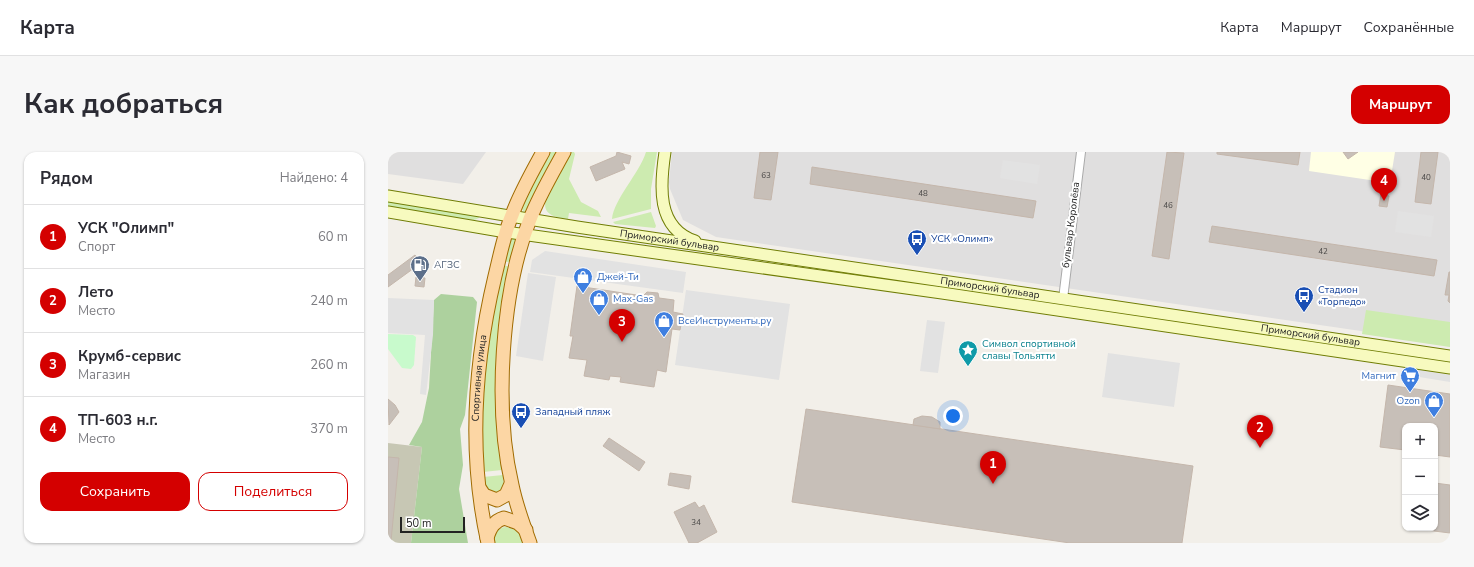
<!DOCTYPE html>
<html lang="ru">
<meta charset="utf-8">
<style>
body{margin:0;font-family:"Nunito Sans",sans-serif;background:#f7f7f7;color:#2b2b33}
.controls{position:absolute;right:12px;bottom:12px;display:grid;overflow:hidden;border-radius:8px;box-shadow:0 1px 3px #0004}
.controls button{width:36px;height:36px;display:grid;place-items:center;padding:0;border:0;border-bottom:1px solid #e1e1e2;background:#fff;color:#2b2b33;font:20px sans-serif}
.scale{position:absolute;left:12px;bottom:10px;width:65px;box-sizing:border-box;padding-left:4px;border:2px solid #222;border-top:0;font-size:11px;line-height:14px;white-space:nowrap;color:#222;-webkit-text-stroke:3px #fff;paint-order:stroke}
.you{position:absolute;left:565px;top:264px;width:14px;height:14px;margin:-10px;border:3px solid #fff;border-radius:50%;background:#1a73e8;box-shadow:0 0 0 6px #1a73e833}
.badge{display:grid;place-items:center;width:26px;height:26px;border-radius:50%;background:#d40000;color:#fff;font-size:13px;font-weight:700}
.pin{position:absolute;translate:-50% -33px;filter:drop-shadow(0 1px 2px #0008)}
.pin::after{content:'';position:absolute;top:21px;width:14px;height:12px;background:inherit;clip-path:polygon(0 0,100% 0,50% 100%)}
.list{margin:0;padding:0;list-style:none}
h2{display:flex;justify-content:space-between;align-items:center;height:52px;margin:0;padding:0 16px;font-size:17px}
h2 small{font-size:13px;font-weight:400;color:#7c7c81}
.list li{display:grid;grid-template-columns:26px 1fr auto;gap:12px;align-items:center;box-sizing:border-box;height:64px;padding:0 16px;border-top:1px solid #e1e1e2}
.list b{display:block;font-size:15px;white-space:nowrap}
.list p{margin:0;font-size:13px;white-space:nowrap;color:#7c7c81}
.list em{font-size:13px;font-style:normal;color:#7c7c81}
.actions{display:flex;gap:8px;padding:12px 16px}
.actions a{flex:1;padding:9px 0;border:1px solid #d40000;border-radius:12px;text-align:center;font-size:14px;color:#d40000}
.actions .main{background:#d40000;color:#fff}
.icon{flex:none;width:22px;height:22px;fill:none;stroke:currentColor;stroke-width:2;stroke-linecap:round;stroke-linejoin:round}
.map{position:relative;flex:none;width:1062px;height:391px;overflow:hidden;border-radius:12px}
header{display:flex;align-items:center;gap:24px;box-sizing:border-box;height:56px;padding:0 20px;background:#fff;border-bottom:1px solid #e1e1e2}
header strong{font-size:19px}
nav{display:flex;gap:22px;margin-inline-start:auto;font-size:14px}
.intro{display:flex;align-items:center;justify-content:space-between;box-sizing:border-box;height:96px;padding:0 24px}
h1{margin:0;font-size:28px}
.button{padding:10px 18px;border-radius:12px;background:#d40000;color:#fff;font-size:14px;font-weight:700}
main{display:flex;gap:24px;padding:0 24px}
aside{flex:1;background:#fff;border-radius:12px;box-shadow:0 1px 3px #0004}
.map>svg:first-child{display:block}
.residential{fill:#e0dfdf}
.education{fill:#ffffe5}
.construction{fill:#c7c7b4}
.grass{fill:#cdebb0}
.forest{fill:#add19e}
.park{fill:#c8facc}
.parking{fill:#e2e2e2}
.building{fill:#c7bfb8;stroke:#c4b6ab}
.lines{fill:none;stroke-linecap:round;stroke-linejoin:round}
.minor-casing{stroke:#a9a9a9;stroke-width:10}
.secondary-casing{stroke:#707d05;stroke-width:13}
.primary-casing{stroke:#a06b00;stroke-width:15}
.minor{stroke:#fff;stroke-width:8}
.secondary{stroke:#f7fabf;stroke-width:11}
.primary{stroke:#fcd6a4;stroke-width:13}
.labels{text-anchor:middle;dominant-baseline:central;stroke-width:4;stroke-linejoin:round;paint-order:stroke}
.number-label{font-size:8px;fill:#4b4948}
.street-label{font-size:10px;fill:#222;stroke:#fff}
.transit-label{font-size:10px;fill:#164399;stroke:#fff;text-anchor:start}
.service-label{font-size:10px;fill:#4e5e75;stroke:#fff;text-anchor:start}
.shop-label{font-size:10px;fill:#366cbe;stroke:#fff;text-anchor:start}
.culture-label{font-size:10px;fill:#0d838f;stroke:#fff;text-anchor:start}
</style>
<header>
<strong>Карта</strong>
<nav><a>Карта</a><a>Маршрут</a><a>Сохранённые</a></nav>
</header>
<div class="intro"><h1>Как добраться</h1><a class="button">Маршрут</a></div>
<main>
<aside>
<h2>Рядом<small>Найдено: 4</small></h2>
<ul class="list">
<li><span class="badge">1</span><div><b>УСК &quot;Олимп&quot;</b><p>Спорт</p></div><em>60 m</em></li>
<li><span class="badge">2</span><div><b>Лето</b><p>Место</p></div><em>240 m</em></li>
<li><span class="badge">3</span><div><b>Крумб-сервис</b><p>Магазин</p></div><em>260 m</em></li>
<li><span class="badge">4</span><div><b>ТП-603 н.г.</b><p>Место</p></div><em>370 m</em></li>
</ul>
<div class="actions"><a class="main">Сохранить</a><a>Поделиться</a></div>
</aside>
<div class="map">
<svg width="1062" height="391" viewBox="0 0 1062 391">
<rect width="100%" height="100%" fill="#f2efe9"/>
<g class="residential">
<path d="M0,0H98L75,32L0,22Z"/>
<path d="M284,0H1062V192L328,85L295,68L282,37L281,30Z"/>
</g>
<path class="education" d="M923,0H1007L1002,31L921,19Z"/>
<path class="construction" d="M0,291L34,295L23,391H0Z"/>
<g class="grass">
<path d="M161,0H170L139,59L136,60L134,57L136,50Z"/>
<path d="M181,0H186L187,2L181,27L193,50L210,59L213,65L181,61L180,67C149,64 155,50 166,28C171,19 176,9 181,0Z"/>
<path d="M258,0H269L263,37V57L224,67C226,47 251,22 258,0Z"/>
<path d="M0,48L90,63L91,66L86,68L0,55Z"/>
<path d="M263,60L268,74L267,76L227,72L225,70Z"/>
<path d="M124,86H127L128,90L124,111L115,109Z"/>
<path d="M114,113L123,115L110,278L114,318L95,320L92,264L98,202Z"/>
<path d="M978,158L1062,170V195L974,182Z"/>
<path d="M115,323L116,336L110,342L97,337L95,325Z"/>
<path d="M118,375L128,377L136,391H105C105,382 108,376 118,375Z"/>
</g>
<path class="forest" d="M53,142L85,145L89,150L77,263L72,277L75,313L71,337L80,391H23L34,295L21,293L34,270L41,236L46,148Z"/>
<path class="park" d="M0,182L25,183L28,185L26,213L23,217L14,216L0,197Z"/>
<g class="parking">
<path d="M615,8L652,13L649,32L612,26Z"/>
<path d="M1010,59L1046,64L1043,85L1007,80Z"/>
<path d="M157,99L298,120L295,141L142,120L144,108Z"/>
<path d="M140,121L168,125L155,209L128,204Z"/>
<path d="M298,138L402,152L391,228L287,213Z"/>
<path d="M0,146L46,148L45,183L38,243L32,242L37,183L0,181Z"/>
<path d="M539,168L557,170L550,221L532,219Z"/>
<path d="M720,201L792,211L786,255L714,245Z"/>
<path d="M1020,216L1062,223V230L1019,223Z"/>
</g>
<g class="building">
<path d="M229,0L243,4L241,12L234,10L237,17L208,29L202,15L228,4Z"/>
<path d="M372,0H390L383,48L366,46Z"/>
<path d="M779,0L796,1L781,107L764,104Z"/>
<path d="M829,0H912L910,13L829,2Z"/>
<path d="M955,0H970L960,7Z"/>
<path d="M1033,0H1050L1043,52L1027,50Z"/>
<path d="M424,15L648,49L645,66L422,32Z"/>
<path d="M993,42L1001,44L999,55L991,54Z"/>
<path d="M824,74L1049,108L1046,124L821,90Z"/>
<path d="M27,103L33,111L0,135V123Z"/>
<path d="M1061,120H1062V151L1060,149L1061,143H1057Z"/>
<path d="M28,125L37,126L36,135L27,134Z"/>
<path d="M189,134L255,144L259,140L270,141L271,146L286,148L285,160L295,162L292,178L284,177L278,220L269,218L266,235L232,230L233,225L222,224L221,228L196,224L199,208L181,206L185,184H182Z"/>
<path d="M1000,233L1062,242V305L1047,303V274H1017V298L992,295Z"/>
<path d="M0,247L7,253L11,260L1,273Z"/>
<path d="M418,257L805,314L794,391H682L404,350Z"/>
<path d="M534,264L544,265L552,270V277L525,273L526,267Z"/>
<path d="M221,286L257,310L251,319L215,294Z"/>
<path d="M0,305L11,306L3,389H0Z"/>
<path d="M282,321L303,324L301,337L280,333Z"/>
<path d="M1047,331L1062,333V381L1030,377L1047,376Z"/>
<path d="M307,350L311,356L316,353L329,380L309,391H301L286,360Z"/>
</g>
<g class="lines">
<g class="minor-casing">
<path id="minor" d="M675,147L693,0"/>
</g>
<g class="secondary-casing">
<g id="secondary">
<path d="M277,0C272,33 268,76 307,89"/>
<path id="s1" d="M0,44L189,75L1062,204"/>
<path d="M0,60L118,80L554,141L1062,216"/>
</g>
</g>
<g class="primary-casing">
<g id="primary">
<path d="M92,337L96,343L109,348L118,343L123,332"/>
<path d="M99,386C102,376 106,369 116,366L130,371L138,378"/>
<path id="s2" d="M100,391C80,302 86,212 107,124C112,104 116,82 124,63C132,41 144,20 155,0"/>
<path d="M142,391C135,372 128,353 124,333C106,257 113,140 142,67C151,44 164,22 176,0"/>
</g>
</g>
<use href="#minor" class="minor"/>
<use href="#secondary" class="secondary"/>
<use href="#primary" class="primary"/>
</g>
<defs>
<g id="bus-pin" transform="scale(1)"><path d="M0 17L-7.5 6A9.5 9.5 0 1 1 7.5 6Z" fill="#1a4fb4" stroke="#fff"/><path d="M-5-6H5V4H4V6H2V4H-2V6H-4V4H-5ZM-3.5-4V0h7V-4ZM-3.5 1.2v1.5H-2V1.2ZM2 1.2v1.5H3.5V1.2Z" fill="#fff"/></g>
<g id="fuel-pin" transform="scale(1)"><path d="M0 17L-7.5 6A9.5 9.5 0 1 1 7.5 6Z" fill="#5c6f8a" stroke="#fff"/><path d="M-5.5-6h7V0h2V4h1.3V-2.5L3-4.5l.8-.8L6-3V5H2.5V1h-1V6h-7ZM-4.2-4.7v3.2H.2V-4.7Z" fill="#fff"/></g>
<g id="shop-pin" transform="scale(1)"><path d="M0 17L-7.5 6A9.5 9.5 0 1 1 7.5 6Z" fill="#3f7fe0" stroke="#fff"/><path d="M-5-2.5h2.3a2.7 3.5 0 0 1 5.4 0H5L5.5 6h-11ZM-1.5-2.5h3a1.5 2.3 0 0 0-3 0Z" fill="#fff"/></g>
<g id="sight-pin" transform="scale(1)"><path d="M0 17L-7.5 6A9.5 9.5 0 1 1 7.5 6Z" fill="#0f9aa8" stroke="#fff"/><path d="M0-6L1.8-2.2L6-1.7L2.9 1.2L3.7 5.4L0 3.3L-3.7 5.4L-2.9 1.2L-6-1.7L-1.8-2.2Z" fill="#fff"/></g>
<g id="supermarket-pin" transform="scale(1)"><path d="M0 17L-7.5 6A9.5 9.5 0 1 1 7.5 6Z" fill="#3f7fe0" stroke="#fff"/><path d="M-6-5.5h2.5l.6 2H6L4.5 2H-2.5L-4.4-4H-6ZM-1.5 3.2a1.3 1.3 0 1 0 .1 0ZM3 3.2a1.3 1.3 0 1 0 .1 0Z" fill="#fff"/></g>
</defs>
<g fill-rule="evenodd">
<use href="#bus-pin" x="529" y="87"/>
<use href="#fuel-pin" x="32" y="113"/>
<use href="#shop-pin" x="195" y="125"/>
<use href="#bus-pin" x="916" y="144"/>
<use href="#shop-pin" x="211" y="147"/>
<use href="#shop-pin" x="276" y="169"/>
<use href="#sight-pin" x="580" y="198"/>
<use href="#supermarket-pin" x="1022" y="224"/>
<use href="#shop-pin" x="1046" y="249"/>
<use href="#bus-pin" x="133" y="260"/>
</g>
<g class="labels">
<g class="number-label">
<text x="378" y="23">63</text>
<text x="1038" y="25">40</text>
<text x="535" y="41">48</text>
<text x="780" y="53">46</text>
<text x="935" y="99">42</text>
<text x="308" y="370">34</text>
</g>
<g class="street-label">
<text transform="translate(683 73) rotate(-83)">бульвар Королёва</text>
<text stroke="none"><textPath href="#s1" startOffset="285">Приморский бульвар</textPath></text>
<text stroke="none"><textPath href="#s1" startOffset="609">Приморский бульвар</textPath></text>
<text stroke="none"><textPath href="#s1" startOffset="933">Приморский бульвар</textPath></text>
<text stroke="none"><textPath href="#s2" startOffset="166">Спортивная улица</textPath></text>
</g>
<g class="transit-label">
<text x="543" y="87">УСК «Олимп»</text>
<text x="930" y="138">Стадион<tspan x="930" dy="12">«Торпедо»</tspan></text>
<text x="147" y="260">Западный пляж</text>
</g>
<g class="service-label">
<text x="46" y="113">АГЗС</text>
</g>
<g class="shop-label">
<text x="209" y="125">Джей-Ти</text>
<text x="225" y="147">Max-Gas</text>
<text x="290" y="169">ВсеИнструменты.ру</text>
<text x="1008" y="224" text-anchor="end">Магнит</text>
<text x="1032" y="249" text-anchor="end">Ozon</text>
</g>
<g class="culture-label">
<text x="594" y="192">Символ спортивной<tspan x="594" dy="12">славы Тольятти</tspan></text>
</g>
</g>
</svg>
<div class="controls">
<button>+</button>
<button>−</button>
<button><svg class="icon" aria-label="layers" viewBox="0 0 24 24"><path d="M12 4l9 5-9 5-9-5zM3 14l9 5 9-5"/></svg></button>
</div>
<div class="scale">50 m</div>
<div class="you"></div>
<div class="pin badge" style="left:605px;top:332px">1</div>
<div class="pin badge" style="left:872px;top:296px">2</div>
<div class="pin badge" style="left:234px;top:190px">3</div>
<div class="pin badge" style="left:996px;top:49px">4</div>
</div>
</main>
